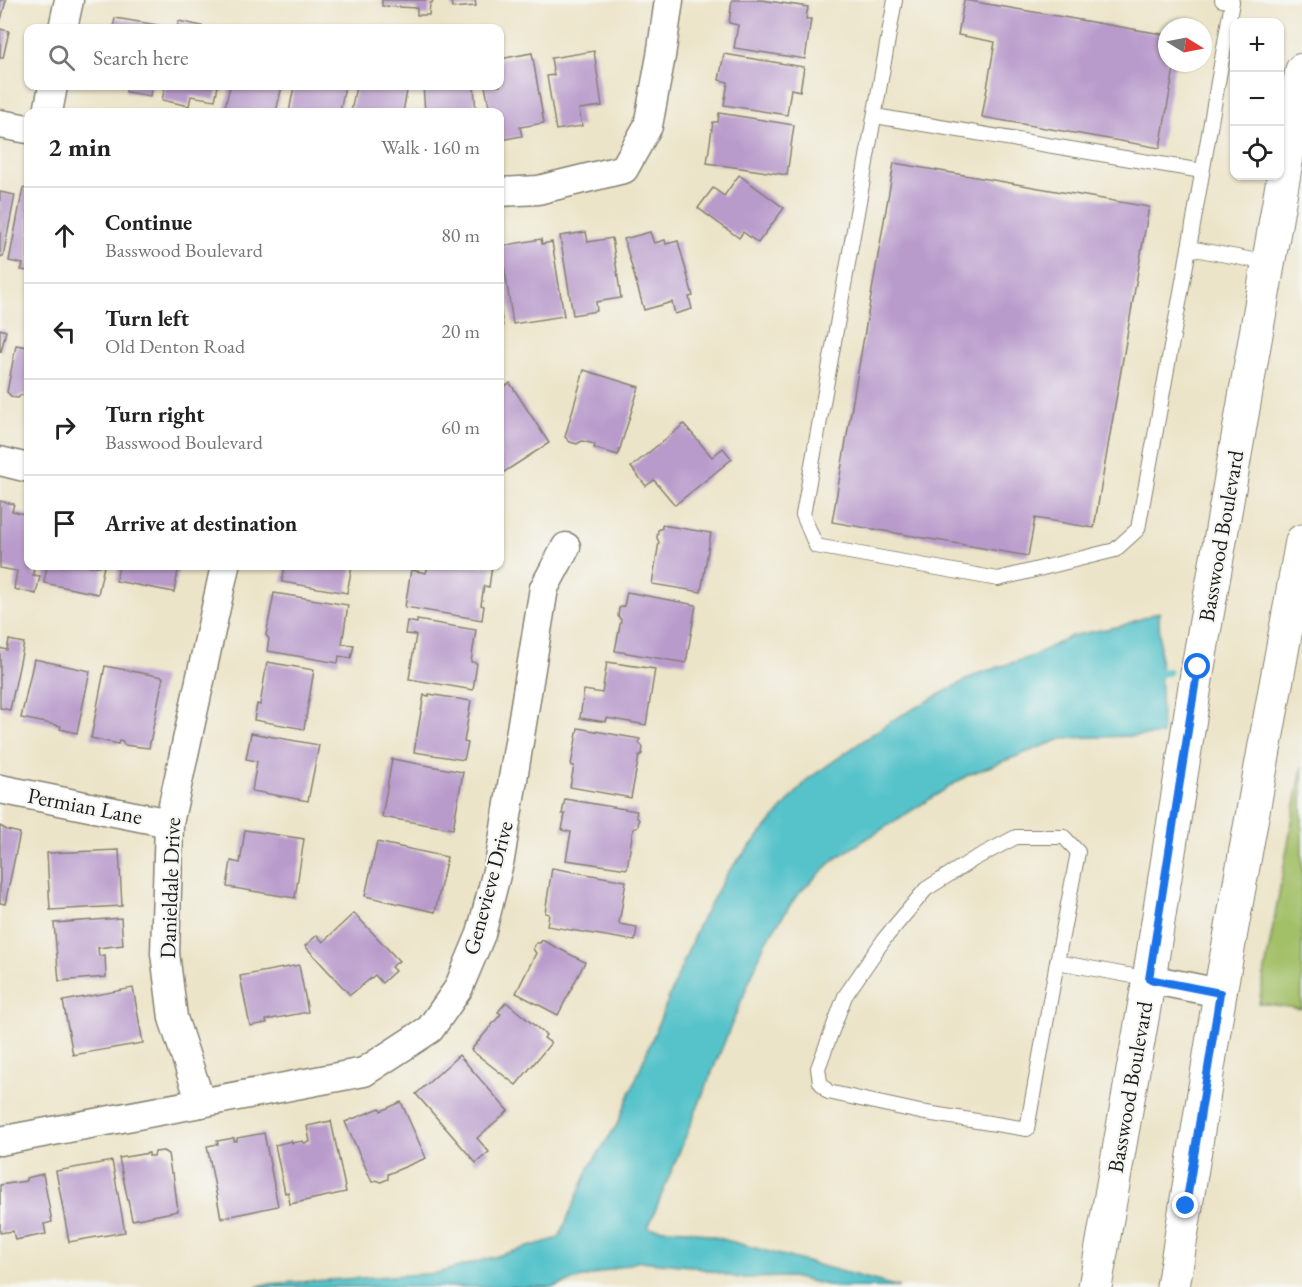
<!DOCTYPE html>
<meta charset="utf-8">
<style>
body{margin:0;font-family:"EB Garamond",serif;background:#f2f2f2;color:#222}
.controls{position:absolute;right:18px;top:18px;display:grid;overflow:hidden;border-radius:12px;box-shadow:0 2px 4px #0004}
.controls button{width:54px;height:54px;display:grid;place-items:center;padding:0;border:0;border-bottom:2px solid #e0e0e0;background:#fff;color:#222;font:30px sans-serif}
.compass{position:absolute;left:1158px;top:18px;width:54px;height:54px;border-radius:50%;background:#fff;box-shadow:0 2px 4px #0004;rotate:100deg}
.stop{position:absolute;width:18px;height:18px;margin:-14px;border:4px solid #1a73e8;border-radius:50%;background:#fff}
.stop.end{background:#1a73e8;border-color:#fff;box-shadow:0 2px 6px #0008}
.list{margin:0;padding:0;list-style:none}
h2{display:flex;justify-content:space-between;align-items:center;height:78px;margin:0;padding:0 24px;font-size:26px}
h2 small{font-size:20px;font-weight:400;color:#767676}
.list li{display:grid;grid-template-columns:39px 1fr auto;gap:18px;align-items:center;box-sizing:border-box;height:96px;padding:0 24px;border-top:2px solid #e0e0e0}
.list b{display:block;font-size:22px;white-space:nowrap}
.list p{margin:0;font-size:20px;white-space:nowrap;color:#767676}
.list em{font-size:20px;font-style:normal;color:#767676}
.icon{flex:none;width:33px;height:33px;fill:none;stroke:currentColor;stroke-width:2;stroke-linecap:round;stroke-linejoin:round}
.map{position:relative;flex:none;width:1302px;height:1287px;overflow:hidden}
.search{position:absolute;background:#fff;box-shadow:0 2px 4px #0004;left:24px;top:24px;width:480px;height:66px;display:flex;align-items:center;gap:15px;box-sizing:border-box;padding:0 21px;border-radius:12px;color:#767676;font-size:22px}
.panel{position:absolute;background:#fff;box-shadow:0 2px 4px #0004;left:24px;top:108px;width:480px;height:462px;border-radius:12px}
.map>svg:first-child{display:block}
.green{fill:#a2c068;stroke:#5f6e42;stroke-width:1.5}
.water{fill:#56c3ca;stroke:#397073;stroke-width:1.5}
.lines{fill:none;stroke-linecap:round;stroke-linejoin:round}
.stream{stroke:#56c3ca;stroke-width:8}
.building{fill:#b89acb}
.lane-casing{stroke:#848072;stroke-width:16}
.street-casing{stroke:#848072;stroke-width:31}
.secondary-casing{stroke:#848072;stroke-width:35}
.lane{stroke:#fff;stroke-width:14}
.street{stroke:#fff;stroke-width:28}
.secondary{stroke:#fff;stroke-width:33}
.route{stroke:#1a73e8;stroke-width:8}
.labels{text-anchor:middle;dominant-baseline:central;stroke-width:4.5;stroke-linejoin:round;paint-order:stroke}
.street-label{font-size:22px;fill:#1c1c1c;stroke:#f6f6f2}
</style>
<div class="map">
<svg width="1302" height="1287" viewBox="0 0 1302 1287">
<rect width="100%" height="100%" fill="#f6f6f2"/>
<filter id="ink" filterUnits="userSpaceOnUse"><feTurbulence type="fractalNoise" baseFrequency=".0167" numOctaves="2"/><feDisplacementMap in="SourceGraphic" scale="12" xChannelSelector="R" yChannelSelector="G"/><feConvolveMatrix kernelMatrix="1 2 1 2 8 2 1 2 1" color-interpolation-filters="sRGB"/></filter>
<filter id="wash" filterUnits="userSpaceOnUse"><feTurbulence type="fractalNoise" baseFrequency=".008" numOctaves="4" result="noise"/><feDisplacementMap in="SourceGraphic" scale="24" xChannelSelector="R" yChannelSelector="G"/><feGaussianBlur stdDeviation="1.35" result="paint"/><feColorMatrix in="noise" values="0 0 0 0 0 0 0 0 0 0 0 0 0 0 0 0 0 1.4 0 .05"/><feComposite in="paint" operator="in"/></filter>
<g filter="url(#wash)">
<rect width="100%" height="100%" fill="#ece4c8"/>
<path class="green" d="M1302,767V1009L1259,1003Z"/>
<path class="water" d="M1159,612L1162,735L1064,738L968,775L836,858L797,895L765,943L648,1228L689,1230L899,1287H836L791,1277L739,1278L690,1266L640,1261L552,1287H256L266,1284L438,1273L559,1238L590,1166L618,1123L698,926L728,872L808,779L893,720L977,674L1033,656L1071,636L1121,626Z"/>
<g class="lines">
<path class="stream" d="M1151,674L1168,672"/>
</g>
<g id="blocks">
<g class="building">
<path d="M0,0H6L1,20H0Z"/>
<path d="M382,0H433L432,3H430L429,15H417V8L382,6Z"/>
<path d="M451,0H475L476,6L452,8Z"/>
<path d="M732,0H761L808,7L806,19H811L805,59L734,48L738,25L729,23Z"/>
<path d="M964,0L1167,35V63H1175L1160,148L982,117L995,42L958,35Z"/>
<path d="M115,18L158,25L157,28H113Z"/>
<path d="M179,21L202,26V28H177Z"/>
<path d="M0,29L9,31L3,58H0Z"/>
<path d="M594,51L602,106L579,109L582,126L556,130L547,76L554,75L551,58Z"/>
<path d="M532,53L544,123L520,127L522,136L500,140V112H490L485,86H500V59Z"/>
<path d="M724,54L804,67L800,91L791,89L787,115L724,105L728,82L719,80Z"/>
<path d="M127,86H152L150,96L126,92Z"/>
<path d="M165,86H218L215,100L191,96L189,106L162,100Z"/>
<path d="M230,86H282L276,112L253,109L252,112H224Z"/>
<path d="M294,86H345L340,112H289Z"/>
<path d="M356,86H408L403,112H351Z"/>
<path d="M423,86H474L476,112H425Z"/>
<path d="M719,113L794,125L787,175L707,163L713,122H718Z"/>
<path d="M894,163L1149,207L1094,528L1035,518L1028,556L832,522Z"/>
<path d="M739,175L784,208L758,243L743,232L739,238L698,208L713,188L724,196Z"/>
<path d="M23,188L28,189V271L21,270L23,264L9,261Z"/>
<path d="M0,192L15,195L3,257L0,256Z"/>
<path d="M586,232L588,242L612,238L621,298L596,302L597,311L573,315L560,236Z"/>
<path d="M650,232L654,243L665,240L666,244L678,241L693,296L689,297L692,309L675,314L672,302L644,310L624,239Z"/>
<path d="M541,239L542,244L552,242L564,316L513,324L501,246Z"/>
<path d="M500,308L503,327H500Z"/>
<path d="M0,329L6,331L1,352H0Z"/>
<path d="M16,345L28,347V395H21L18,398L12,397L7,392Z"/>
<path d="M584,370L639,387L618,455L594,448L595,444L582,441L577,444L570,442L565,437Z"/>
<path d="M510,383L549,443L501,474L500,471V390Z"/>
<path d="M684,424L712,457L723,448L732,459L675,505L654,480L646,486L631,467Z"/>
<path d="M0,501L14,504L12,511L28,515V566H34L33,575L40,576L36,594L14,589L17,571L0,568Z"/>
<path d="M662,525L711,533L701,592L652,584L659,542L657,538L658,530L662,528Z"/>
<path d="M47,566H104L98,594L44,583Z"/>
<path d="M119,566H179L174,592L116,581Z"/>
<path d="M285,566H352L347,593L282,582Z"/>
<path d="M428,566H492L489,587L484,586L481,605L484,606L482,620L405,607L411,570L426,573Z"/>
<path d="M627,592L696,605L686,663L615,651L621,620L618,616L619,608L624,606Z"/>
<path d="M274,593L348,605L342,644L354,645L351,658L339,656L338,663L267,651L269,639L266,635Z"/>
<path d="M417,620L476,630L471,662L477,663L473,690L409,679L416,635L405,634L407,621L417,623Z"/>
<path d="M9,640L24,643L10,710L0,708V648L7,650Z"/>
<path d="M34,659L90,671L77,733L60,729L61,726L21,718Z"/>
<path d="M267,662L314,670L304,729L254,720L257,704L260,705Z"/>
<path d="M607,662L655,669L646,725L607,718L606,722L580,718L584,690L602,693Z"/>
<path d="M105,666L163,677L149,748L124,745L123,742L119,741L118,744L91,738Z"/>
<path d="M429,694L471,701L464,742L468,743L464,760L414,752L424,695L429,696Z"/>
<path d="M578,728L640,739L639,743L643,747L642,754L639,756L631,798L570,787L574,766L571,765Z"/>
<path d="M251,733L319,745L308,801L252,791L257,761L246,759Z"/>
<path d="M392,759L463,772L453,829L382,817Z"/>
<path d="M565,799L637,811L636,816L639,820L638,827L633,829L627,869L566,860L571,832L562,830L565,814H562Z"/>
<path d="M0,826L7,830L20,833L5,904L0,903Z"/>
<path d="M245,830L304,839L295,898L227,887L231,861L240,863Z"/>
<path d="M377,842L447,857L435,912L365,896Z"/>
<path d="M119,850L122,906L50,910L47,853Z"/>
<path d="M552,868L626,881L619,924L637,927L635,941L547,926L549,914L545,913Z"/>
<path d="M354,913L399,961L391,967L395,971L382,983L375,975L350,995L305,946L317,935L323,942Z"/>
<path d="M121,918L123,945L98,948L99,956L105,955L106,977L59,981L54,923Z"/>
<path d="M542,940L585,962L558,1015L516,993L536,953L533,949L536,943H540Z"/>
<path d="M299,965L308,1012L266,1020L267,1023L250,1026L240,976Z"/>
<path d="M133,988L143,1043L73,1055L63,1001Z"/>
<path d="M506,1002L546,1035L544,1038L551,1043L516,1085L471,1050L501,1014L498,1012Z"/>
<path d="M459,1055L508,1111L477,1138L489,1152L476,1163L416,1094Z"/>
<path d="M401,1102L426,1158L388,1174V1179L381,1182L376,1180L372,1182L345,1122L380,1108L381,1111Z"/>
<path d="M331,1121L346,1192L290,1204L288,1192L285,1193L275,1145L291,1141L292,1143L303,1141L304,1143L310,1142L307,1126Z"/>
<path d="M264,1133L278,1206L221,1218L207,1146L218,1144L217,1141L234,1138V1141H237V1138Z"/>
<path d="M163,1151L168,1154L171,1173H173L178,1211L132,1220L119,1158L149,1153V1156H154L155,1152Z"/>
<path d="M112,1161L125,1232L69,1242L56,1171Z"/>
<path d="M43,1174L52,1222L44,1224L46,1234L15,1240L13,1231L0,1233V1185L26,1181V1178Z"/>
</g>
</g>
</g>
<g filter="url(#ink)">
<use href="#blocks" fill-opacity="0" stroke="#848072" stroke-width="1.5"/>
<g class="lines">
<g class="lane-casing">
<g id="lane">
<path d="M895,0L803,515L816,546L998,579L1115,550L1138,529L1189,248L1269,263"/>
<path d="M875,116L1202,171"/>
<path d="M1189,248L1232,2L1222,0"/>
<path d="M1057,962L1078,852L1064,837H1016L974,859L926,889L885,938L845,996L818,1068L820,1082L828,1092L920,1112L1027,1129L1057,962L1149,979"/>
</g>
</g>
<g class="street-casing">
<g id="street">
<path d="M63,28L69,0"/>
<path d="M48,112L53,86"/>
<path d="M0,124L28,129"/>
<path d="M500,192L538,190L624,169L648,126L661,56L669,0"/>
<path d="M0,461L28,468"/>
<path d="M0,789L169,823"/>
<path d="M1149,979L1220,993"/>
<path d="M201,1103L173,1018L165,953L169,823L225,566"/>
<path d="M0,1141L364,1072L430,1029L458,989L481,934L500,859L544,588L566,547"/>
</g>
</g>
<g class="secondary-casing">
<g id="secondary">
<path d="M1095,1287L1149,979L1198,667L1302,70"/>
<path d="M1173,1287L1220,993L1302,541"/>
</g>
</g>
<use href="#lane" class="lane"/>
<use href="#street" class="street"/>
<use href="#secondary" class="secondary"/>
</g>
</g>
<g class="lines" filter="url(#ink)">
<path class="route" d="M1186,1206L1220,993L1149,979L1198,667"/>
</g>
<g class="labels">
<g class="street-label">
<text transform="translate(1221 536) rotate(-80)">Basswood Boulevard</text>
<text transform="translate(85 806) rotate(11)">Permian Lane</text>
<text transform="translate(170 888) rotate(-88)">Danieldale Drive</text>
<text transform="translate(488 888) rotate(-75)">Genevieve Drive</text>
<text transform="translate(1130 1087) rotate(-80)">Basswood Boulevard</text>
</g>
</g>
</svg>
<div class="controls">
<button>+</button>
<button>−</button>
<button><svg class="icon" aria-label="locate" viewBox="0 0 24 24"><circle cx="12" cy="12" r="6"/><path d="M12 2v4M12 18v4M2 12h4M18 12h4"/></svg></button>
</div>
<svg class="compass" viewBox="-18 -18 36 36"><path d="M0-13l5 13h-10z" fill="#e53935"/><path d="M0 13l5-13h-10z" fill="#767676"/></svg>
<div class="stop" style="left:1198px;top:667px"></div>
<div class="stop end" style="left:1186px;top:1206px"></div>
<div class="search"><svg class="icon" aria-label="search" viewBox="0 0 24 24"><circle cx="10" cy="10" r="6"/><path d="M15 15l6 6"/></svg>Search here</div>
<section class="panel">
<h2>2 min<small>Walk · 160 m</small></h2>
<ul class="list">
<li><svg class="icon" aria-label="ahead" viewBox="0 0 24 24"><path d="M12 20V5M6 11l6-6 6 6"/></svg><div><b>Continue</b><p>Basswood Boulevard</p></div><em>80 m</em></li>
<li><svg class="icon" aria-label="left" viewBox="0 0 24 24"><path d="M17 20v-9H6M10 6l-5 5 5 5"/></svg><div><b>Turn left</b><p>Old Denton Road</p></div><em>20 m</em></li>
<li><svg class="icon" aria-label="right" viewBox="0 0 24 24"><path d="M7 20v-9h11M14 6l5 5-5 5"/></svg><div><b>Turn right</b><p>Basswood Boulevard</p></div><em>60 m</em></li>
<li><svg class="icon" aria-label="arrive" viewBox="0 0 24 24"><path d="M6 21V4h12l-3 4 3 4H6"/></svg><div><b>Arrive at destination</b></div></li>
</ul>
</section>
</div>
